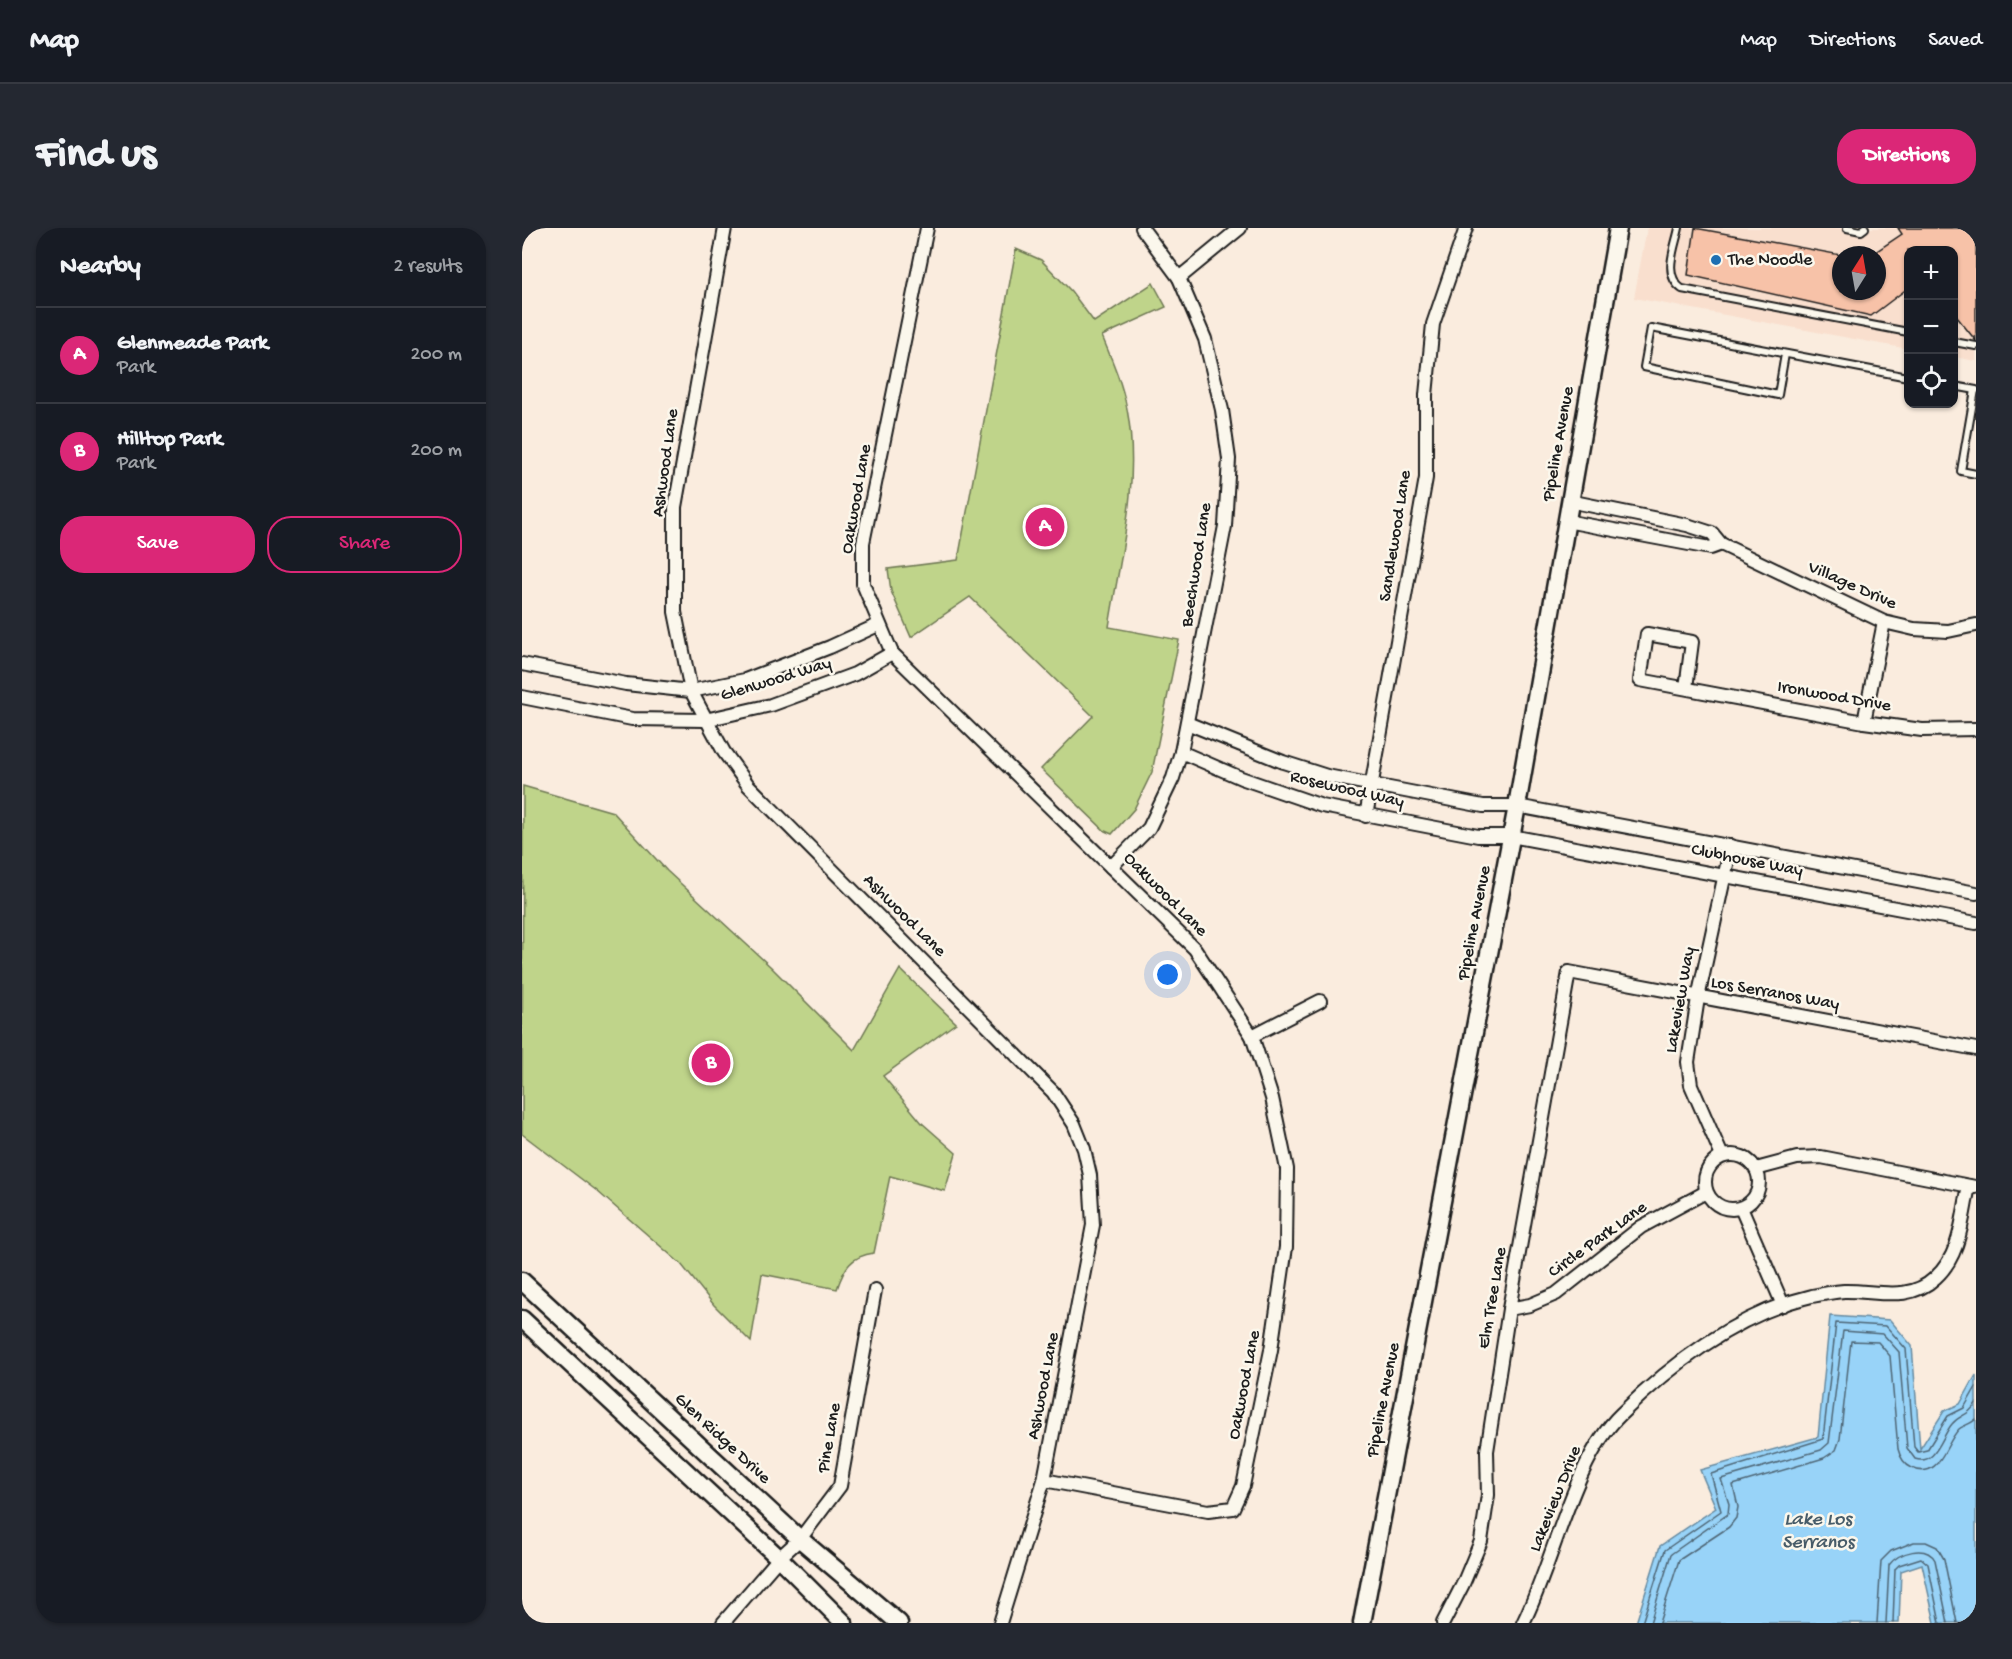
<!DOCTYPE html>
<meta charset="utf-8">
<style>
body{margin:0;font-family:"Gochi Hand",sans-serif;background:#242831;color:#f1f3f6}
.controls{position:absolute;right:18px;top:18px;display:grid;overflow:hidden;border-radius:12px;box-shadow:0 2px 4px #0004}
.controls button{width:54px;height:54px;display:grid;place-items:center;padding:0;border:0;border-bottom:2px solid #363941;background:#171b24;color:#f1f3f6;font:30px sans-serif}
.compass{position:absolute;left:1310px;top:18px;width:54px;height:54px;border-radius:50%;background:#171b24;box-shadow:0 2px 4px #0004;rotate:11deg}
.you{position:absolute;left:646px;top:747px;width:21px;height:21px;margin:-15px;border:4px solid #fff;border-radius:50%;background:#1a73e8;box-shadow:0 0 0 9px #1a73e833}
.badge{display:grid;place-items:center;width:39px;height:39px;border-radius:50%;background:#db2777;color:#fff;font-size:20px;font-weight:700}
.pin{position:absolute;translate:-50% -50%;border:3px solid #fff;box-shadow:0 2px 6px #0006}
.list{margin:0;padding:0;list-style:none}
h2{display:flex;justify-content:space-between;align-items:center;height:78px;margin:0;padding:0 24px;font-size:26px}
h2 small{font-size:20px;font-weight:400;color:#9ea1a6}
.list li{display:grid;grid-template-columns:39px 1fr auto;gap:18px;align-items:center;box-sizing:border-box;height:96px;padding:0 24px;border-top:2px solid #363941}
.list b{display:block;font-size:22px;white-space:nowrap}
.list p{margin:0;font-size:20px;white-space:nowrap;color:#9ea1a6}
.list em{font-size:20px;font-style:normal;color:#9ea1a6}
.actions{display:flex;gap:12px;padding:18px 24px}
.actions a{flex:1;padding:14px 0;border:2px solid #db2777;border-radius:24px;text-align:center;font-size:21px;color:#db2777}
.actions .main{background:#db2777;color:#fff}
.icon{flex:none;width:33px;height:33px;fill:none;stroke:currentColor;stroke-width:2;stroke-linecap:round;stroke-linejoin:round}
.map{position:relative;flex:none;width:1454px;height:1395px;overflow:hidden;border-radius:24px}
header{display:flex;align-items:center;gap:36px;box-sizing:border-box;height:84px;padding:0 30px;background:#171b24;border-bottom:2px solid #363941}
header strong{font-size:28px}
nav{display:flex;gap:33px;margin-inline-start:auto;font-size:21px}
.intro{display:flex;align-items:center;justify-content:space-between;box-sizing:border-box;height:144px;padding:0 36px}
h1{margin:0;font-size:42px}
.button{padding:15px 27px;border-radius:24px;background:#db2777;color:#fff;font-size:21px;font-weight:700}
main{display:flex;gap:36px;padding:0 36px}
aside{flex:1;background:#171b24;border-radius:24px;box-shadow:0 2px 4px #0004}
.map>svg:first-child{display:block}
.built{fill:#f9dfce;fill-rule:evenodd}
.green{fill:#bfd48a;stroke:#6e7853;stroke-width:1.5}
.water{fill:#98d3f8;stroke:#668aa0;stroke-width:1.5}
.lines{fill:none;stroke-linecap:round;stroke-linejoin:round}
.shore{stroke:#4e6574;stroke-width:1.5}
.building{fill:#f7c2a8;stroke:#1c1c1c;stroke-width:1.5}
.lane-casing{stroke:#1c1c1c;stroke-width:10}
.street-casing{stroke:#1c1c1c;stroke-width:16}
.secondary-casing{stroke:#1c1c1c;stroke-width:21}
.lane{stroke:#fbf7ec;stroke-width:6}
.street{stroke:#fbf7ec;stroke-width:12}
.secondary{stroke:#fbf7ec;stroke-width:16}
.poi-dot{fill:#1f6fb2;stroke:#fbf7ec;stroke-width:2}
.labels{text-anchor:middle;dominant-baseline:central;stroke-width:5;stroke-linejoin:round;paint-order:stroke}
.poi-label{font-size:18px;fill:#1c1c1c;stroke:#fbf7ec;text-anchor:start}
.street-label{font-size:18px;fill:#1c1c1c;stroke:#fbf7ec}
.water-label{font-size:20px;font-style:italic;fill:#475c69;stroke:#fbf7ec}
</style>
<header>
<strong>Map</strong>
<nav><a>Map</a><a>Directions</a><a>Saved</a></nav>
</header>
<div class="intro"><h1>Find us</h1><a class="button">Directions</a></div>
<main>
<aside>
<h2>Nearby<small>2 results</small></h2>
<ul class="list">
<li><span class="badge">A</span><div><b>Glenmeade Park</b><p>Park</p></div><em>200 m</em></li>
<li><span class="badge">B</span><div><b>Hilltop Park</b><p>Park</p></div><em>200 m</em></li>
</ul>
<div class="actions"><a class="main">Save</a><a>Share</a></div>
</aside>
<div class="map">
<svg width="1454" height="1395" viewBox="0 0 1454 1395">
<rect width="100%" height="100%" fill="#faecde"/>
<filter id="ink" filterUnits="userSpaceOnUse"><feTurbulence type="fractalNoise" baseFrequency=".0167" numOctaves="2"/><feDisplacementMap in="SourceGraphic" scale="12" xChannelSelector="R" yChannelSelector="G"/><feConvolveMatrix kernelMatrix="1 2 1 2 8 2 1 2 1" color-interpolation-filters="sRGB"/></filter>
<g filter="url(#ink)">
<path class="built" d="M1125,0H1454V133L1432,129V22H1386V121L1112,70ZM1319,27H1355V63H1319Z"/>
<g class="green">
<path d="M494,21L519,32L549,63L572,94L631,55L644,79L580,108C590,132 600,155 605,181C619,253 598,328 587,399L657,412L630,544L612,581L590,606L583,603L519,541L571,488L448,369L389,409L369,363L366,341L436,332Z"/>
<path d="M1,558L91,584L145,643L249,739L332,822L378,741L434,795L361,848L400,895L434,925L423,963L368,948L352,1025C329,1028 322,1040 315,1061L240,1046L229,1114L192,1077L159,1036L75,963L0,906Z"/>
</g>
<path class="water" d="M1308,1088L1368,1092L1390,1118L1398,1221L1422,1183L1438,1176L1454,1147V1395H1413L1400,1336L1379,1343L1377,1395H1114L1138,1318L1194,1280L1178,1242L1296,1209Z"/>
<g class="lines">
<g class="shore">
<path d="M1120,1395L1143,1322L1199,1283L1189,1246L1301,1211L1314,1095L1364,1098L1384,1121L1392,1219L1396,1224L1405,1222L1426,1188L1442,1180L1454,1159"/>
<path d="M1128,1395L1149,1326L1206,1286L1207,1276L1199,1251L1299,1222L1307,1215L1321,1103L1361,1106L1377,1124L1385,1220L1393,1231C1414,1238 1419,1209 1430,1196C1438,1186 1446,1189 1454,1175"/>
<path d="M1137,1395L1157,1332L1207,1299L1214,1290L1216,1279L1211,1257L1302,1230L1314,1222L1318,1211L1329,1113L1356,1114L1368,1128L1376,1221C1378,1229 1381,1236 1390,1240C1418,1253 1423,1215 1437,1201C1442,1197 1449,1196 1454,1191"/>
<path d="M1355,1395L1359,1333L1369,1323L1392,1314H1404L1415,1319L1422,1331L1435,1395"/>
<path d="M1364,1395L1367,1337C1377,1324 1404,1316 1413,1332L1426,1395"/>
<path d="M1371,1395L1373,1341L1377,1337L1399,1330L1406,1336L1418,1395"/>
</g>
</g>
<path class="building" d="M1173,0L1319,27V63H1355V23L1380,6L1376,0H1454V113L1431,84V22H1386V60L1349,88L1166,47Z"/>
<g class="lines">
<g class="lane-casing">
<g id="lane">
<path d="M1157,0C1153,20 1140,47 1160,61L1386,104"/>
<path d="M1325,0L1339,3L1343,0"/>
<path d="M1432,114L1454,118"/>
<path d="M1263,126L1256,167L1122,139L1129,100L1386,149"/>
<path d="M1432,158L1454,162"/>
<path d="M1453,162L1439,243L1454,246"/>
</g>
</g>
<g class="street-casing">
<g id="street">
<path d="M203,0L153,279V384L169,463L202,524L226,557L531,864L552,896L562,921L568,947L571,997L522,1252L478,1395"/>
<path d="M405,0L341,315V356L370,425L673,721L730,808L750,870L765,941L764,1019L749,1122L721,1258L711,1280L686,1283L522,1252"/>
<path d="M657,50L718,0"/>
<path d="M1047,273L1165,297L1190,305L1199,316L1362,394L1392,401L1426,403L1454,397"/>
<path d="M1044,293L1188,320L1199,316"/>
<path d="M0,436L104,456L169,463L223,452L308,419L356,397"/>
<path d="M1164,460L1170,414L1125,406L1118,452L1342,494L1400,502L1454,501"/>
<path d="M0,469L110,491L183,492L249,477L333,446L370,425"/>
<path d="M1342,494L1362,394"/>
<path d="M665,495L761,534L805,548L961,578H995L1454,665"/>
<path d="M659,524L719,550L800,578L956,608H989L1454,695"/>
<path d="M844,588L904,250V167L911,96L944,0"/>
<path d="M589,639L627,600L651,550L659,524L703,298L707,231L700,182L683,111L657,50L620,0"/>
<path d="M730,808L798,773"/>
<circle cx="1210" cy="954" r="27"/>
<path d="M1200,928L1169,857L1166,834L1176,770L1209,618"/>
<path d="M1234,941L1275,930L1299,929L1453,959"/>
<path d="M1219,980L1261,1077"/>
<path d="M987,1081L1008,1077L1034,1066L1119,999L1184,964"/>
<path d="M201,1395L257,1330L278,1311L318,1258L353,1062"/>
<path d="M921,1395L941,1356L959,1313L966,1267L965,1223L987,1081L1047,744L1454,821"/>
<path d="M1001,1395C1032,1334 1051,1232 1099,1186C1151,1135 1217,1085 1290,1068C1300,1066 1312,1064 1322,1063C1353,1062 1387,1075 1413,1050C1439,1027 1440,990 1447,958"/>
</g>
</g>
<g class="secondary-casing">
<g id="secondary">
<path d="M0,1053L278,1311L377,1395"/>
<path d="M0,1091L257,1330L322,1395"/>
<path d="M840,1395L995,578L1096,0"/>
</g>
</g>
<use href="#lane" class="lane"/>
<use href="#street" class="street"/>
<use href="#secondary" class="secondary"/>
</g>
</g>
<circle class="poi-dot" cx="1194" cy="32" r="6"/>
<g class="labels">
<g class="poi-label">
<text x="1206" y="32">The Noodle</text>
</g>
<g class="street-label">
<text transform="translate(1037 216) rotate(-80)">Pipeline Avenue</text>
<text transform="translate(144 235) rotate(-82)">Ashwood Lane</text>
<text transform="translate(335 271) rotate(-80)">Oakwood Lane</text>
<text transform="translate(874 308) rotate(-81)">Sandlewood Lane</text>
<text transform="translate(675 337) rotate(-81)">Beechwood Lane</text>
<text transform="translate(1330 358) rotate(24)">Village Drive</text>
<text transform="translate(254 452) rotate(-17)">Glenwood Way</text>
<text transform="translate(1312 469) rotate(10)">Ironwood Drive</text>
<text transform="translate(825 562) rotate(13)">Rosewood Way</text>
<text transform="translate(1225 633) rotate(11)">Clubhouse Way</text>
<text transform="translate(643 667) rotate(45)">Oakwood Lane</text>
<text transform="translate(382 688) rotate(45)">Ashwood Lane</text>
<text transform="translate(953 695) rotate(-79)">Pipeline Avenue</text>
<text transform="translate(1253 766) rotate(10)">Los Serranos Way</text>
<text transform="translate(1159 772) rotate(-80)">Lakeview Way</text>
<text transform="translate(1076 1012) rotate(-36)">Circle Park Lane</text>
<text transform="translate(971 1070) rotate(-80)">Elm Tree Lane</text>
<text transform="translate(723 1157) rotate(-79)">Oakwood Lane</text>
<text transform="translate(522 1158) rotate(-79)">Ashwood Lane</text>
<text transform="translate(862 1172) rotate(-79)">Pipeline Avenue</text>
<text transform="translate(308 1210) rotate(-80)">Pine Lane</text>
<text transform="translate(200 1211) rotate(43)">Glen Ridge Drive</text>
<text transform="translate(1034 1271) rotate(-68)">Lakeview Drive</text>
</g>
<g class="water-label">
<text x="1296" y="1292">Lake Los<tspan x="1296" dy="23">Serranos</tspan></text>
</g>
</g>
</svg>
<div class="controls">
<button>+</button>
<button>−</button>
<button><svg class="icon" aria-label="locate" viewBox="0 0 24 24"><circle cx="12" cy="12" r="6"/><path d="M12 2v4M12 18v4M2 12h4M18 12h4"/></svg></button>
</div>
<svg class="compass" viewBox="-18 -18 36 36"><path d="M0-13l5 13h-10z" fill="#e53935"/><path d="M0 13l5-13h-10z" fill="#9ea1a6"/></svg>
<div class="you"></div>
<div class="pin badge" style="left:523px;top:299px">A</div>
<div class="pin badge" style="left:189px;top:835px">B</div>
</div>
</main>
